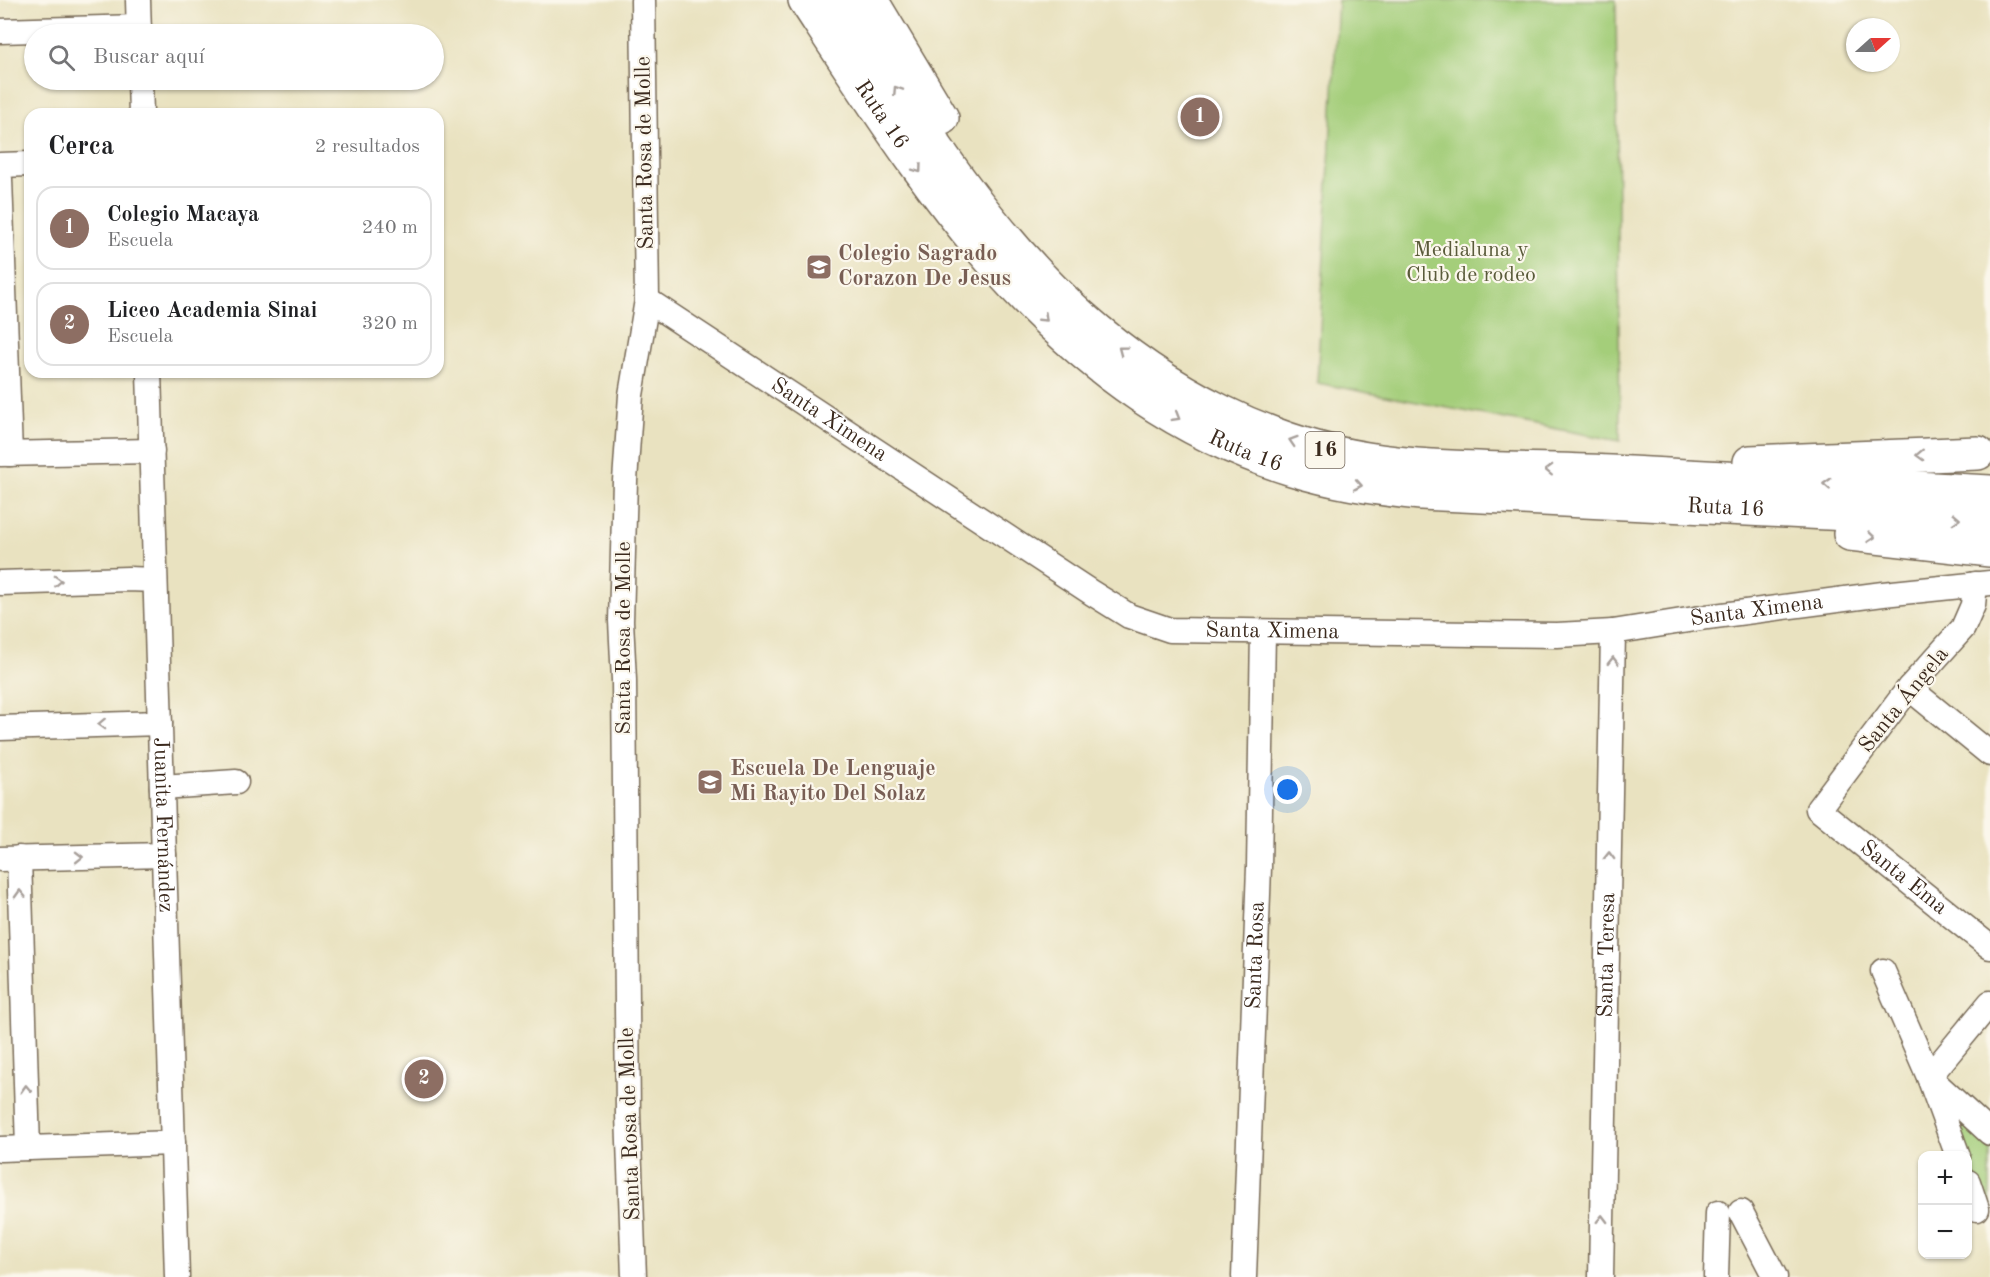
<!DOCTYPE html>
<html lang="es">
<meta charset="utf-8">
<style>
body{margin:0;font-family:"Old Standard TT",serif;background:#f6f6f6;color:#202124}
.controls{position:absolute;right:18px;bottom:18px;display:grid;overflow:hidden;border-radius:12px;box-shadow:0 2px 4px #0004}
.controls button{width:54px;height:54px;display:grid;place-items:center;padding:0;border:0;border-bottom:2px solid #e0e0e0;background:#fff;color:#202124;font:30px sans-serif}
.compass{position:absolute;left:1846px;top:18px;width:54px;height:54px;border-radius:50%;background:#fff;box-shadow:0 2px 4px #0004;rotate:69deg}
.you{position:absolute;left:1288px;top:790px;width:21px;height:21px;margin:-15px;border:4px solid #fff;border-radius:50%;background:#1a73e8;box-shadow:0 0 0 9px #1a73e833}
.badge{display:grid;place-items:center;width:39px;height:39px;border-radius:50%;background:#b5179e;color:#fff;font-size:20px;font-weight:700}
.pin{position:absolute;translate:-50% -50%;border:3px solid #fff;box-shadow:0 2px 6px #0006}
.list{margin:0;padding:0;list-style:none}
h2{display:flex;justify-content:space-between;align-items:center;height:78px;margin:0;padding:0 24px;font-size:26px}
h2 small{font-size:20px;font-weight:400;color:#757577}
.list li{display:grid;grid-template-columns:39px 1fr auto;gap:18px;align-items:center;box-sizing:border-box;height:84px;margin:0 12px 12px;padding:0 12px;border:2px solid #e0e0e0;border-radius:18px}
.list b{display:block;font-size:22px;white-space:nowrap}
.list p{margin:0;font-size:20px;white-space:nowrap;color:#757577}
.list em{font-size:20px;font-style:normal;color:#757577}
.icon{flex:none;width:33px;height:33px;fill:none;stroke:currentColor;stroke-width:2;stroke-linecap:round;stroke-linejoin:round}
.map{position:relative;flex:none;width:1990px;height:1277px;overflow:hidden}
.search{position:absolute;background:#fff;box-shadow:0 2px 4px #0004;left:24px;top:24px;width:420px;height:66px;display:flex;align-items:center;gap:15px;box-sizing:border-box;padding:0 21px;border-radius:33px;color:#757577;font-size:22px}
.panel{position:absolute;background:#fff;box-shadow:0 2px 4px #0004;left:24px;top:108px;width:420px;height:270px;border-radius:18px}
.map>svg:first-child{display:block}
.green{fill:#a4ce7a;stroke:#707c4c;stroke-width:1.5}
.lines{fill:none;stroke-linecap:round;stroke-linejoin:round}
.minor-casing{stroke:#786a57;stroke-width:27}
.highway-casing{stroke:#786a57;stroke-width:36}
.minor{stroke:#fff;stroke-width:24}
.highway{stroke:#fff;stroke-width:33}
.oneway{stroke:#a79f9a}
.labels{text-anchor:middle;dominant-baseline:central;stroke-width:4.5;stroke-linejoin:round;paint-order:stroke}
.shield{fill:#fbf7ec;stroke:#75685c;stroke-width:1.5}
.shield-label{font-size:21px;font-weight:bold;fill:#3b2a1e}
.street-label{font-size:22px;fill:#3b2a1e;stroke:#fbf7ec}
.park-label{font-size:22px;fill:#5a5b3a;stroke:#fbf7ec}
.education-label{font-size:22px;font-weight:bold;fill:#785e54;stroke:#fbf7ec;text-anchor:start}
</style>
<div class="map">
<svg width="1990" height="1277" viewBox="0 0 1990 1277">
<rect width="100%" height="100%" fill="#fbf7ec"/>
<filter id="ink" filterUnits="userSpaceOnUse"><feTurbulence type="fractalNoise" baseFrequency=".0167" numOctaves="2"/><feDisplacementMap in="SourceGraphic" scale="12" xChannelSelector="R" yChannelSelector="G"/><feConvolveMatrix kernelMatrix="1 2 1 2 8 2 1 2 1" color-interpolation-filters="sRGB"/></filter>
<filter id="wash" filterUnits="userSpaceOnUse"><feTurbulence type="fractalNoise" baseFrequency=".008" numOctaves="4" result="noise"/><feDisplacementMap in="SourceGraphic" scale="24" xChannelSelector="R" yChannelSelector="G"/><feGaussianBlur stdDeviation="1.35" result="paint"/><feColorMatrix in="noise" values="0 0 0 0 0 0 0 0 0 0 0 0 0 0 0 0 0 1.4 0 .05"/><feComposite in="paint" operator="in"/></filter>
<g filter="url(#wash)">
<rect width="100%" height="100%" fill="#e9e2c0"/>
<g class="green">
<path d="M1338,0H1616L1620,441L1317,383Z"/>
<path d="M1961,1116L1990,1144V1203L1986,1205L1951,1125Z"/>
</g>
</g>
<g filter="url(#ink)">
<g class="lines">
<g class="minor-casing">
<g id="minor">
<path d="M138,0L139,34"/>
<path d="M0,31L139,27"/>
<path d="M140,80L141,114"/>
<path d="M0,165L30,164"/>
<path d="M0,179L10,454"/>
<path id="s1" d="M647,300L1092,593L1129,616L1170,630L1557,635L1613,632L1707,617L1883,594L1990,583"/>
<path id="s2" d="M149,372L177,1277"/>
<path d="M0,454L152,451"/>
<path d="M0,583L128,579L155,580"/>
<path id="s3" d="M1975,584L1973,605L1963,628L1909,688L1818,809L1990,947"/>
<path d="M1909,688L1990,754"/>
<path d="M0,728L160,723"/>
<path d="M162,787L236,782"/>
<path d="M19,858L28,1148"/>
<path d="M0,859L164,855"/>
<path d="M1883,971L1929,1077L1958,1156"/>
<path d="M1990,1003L1929,1077L1990,1133"/>
<path d="M0,1149L173,1143"/>
<path d="M1968,1182L1977,1209"/>
<path d="M1741,1212L1775,1277"/>
<path d="M634,1277L628,1114L624,680L621,621L625,481L631,395L647,300L643,0"/>
<path id="s4" d="M1244,1277L1259,867L1263,632"/>
<path id="s5" d="M1601,1277L1613,632"/>
<path d="M1716,1277L1718,1213"/>
</g>
</g>
<g class="highway-casing">
<g id="highway">
<path id="s6" d="M805,0C932,193 1057,396 1292,469C1334,482 1377,489 1421,493L1990,521"/>
<path d="M838,0C911,110 981,227 1081,316C1164,390 1270,447 1381,461C1457,471 1535,468 1611,472C1737,478 1864,486 1990,492"/>
<path d="M871,0L942,118"/>
<path d="M1750,462L1978,453"/>
<path d="M1850,534L1990,550"/>
</g>
</g>
<use href="#minor" class="minor"/>
<use href="#highway" class="highway"/>
</g>
<defs><path id="oneway-chevron" d="M-2-3.5L2.5 0L-2 3.5" fill="none" stroke-width="1.6" stroke-linecap="round" stroke-linejoin="round" transform="scale(1.5)"/></defs>
<g class="oneway">
<use href="#oneway-chevron" transform="translate(897 90) rotate(-123)"/>
<use href="#oneway-chevron" transform="translate(918 169) rotate(54)"/>
<use href="#oneway-chevron" transform="translate(1044 318) rotate(44)"/>
<use href="#oneway-chevron" transform="translate(1122 350) rotate(-143)"/>
<use href="#oneway-chevron" transform="translate(1176 417) rotate(31)"/>
<use href="#oneway-chevron" transform="translate(1293 441) rotate(-162)"/>
<use href="#oneway-chevron" transform="translate(1920 455) rotate(178)"/>
<use href="#oneway-chevron" transform="translate(1549 470) rotate(-178)"/>
<use href="#oneway-chevron" transform="translate(1827 484) rotate(-177)"/>
<use href="#oneway-chevron" transform="translate(1358 485) rotate(10)"/>
<use href="#oneway-chevron" transform="translate(1956 519) rotate(3)"/>
<use href="#oneway-chevron" transform="translate(1871 537) rotate(6)"/>
<use href="#oneway-chevron" transform="translate(58 581) rotate(-2)"/>
<use href="#oneway-chevron" transform="translate(1613 661) rotate(-89)"/>
<use href="#oneway-chevron" transform="translate(102 724) rotate(178)"/>
<use href="#oneway-chevron" transform="translate(1609 856) rotate(-89)"/>
<use href="#oneway-chevron" transform="translate(79 857) rotate(-1)"/>
<use href="#oneway-chevron" transform="translate(20 894) rotate(-92)"/>
<use href="#oneway-chevron" transform="translate(26 1089) rotate(-92)"/>
<use href="#oneway-chevron" transform="translate(1602 1219) rotate(-89)"/>
</g>
</g>
<defs>
<g id="school-square" transform="scale(1.35)"><rect x="-9" y="-9" width="18" height="18" rx="4" fill="#8d6e63" stroke="#fbf7ec"/><path d="M0-5L7-2L0 1L-7-2ZM-4 1L0 2.5L4 1V4Q0 6-4 4Z" fill="#fff"/></g>
</defs>
<g fill-rule="evenodd">
<use href="#school-square" x="819" y="267"/>
<use href="#school-square" x="710" y="782"/>
</g>
<g class="labels">
<rect class="shield" x="1305.5" y="432" width="39" height="36" rx="4.5"/>
<g class="shield-label">
<text x="1325" y="450">16</text>
</g>
<g class="street-label">
<text stroke="none"><textPath href="#s6" startOffset="138">Ruta 16</textPath></text>
<text transform="translate(645 153) rotate(-91)">Santa Rosa de Molle</text>
<text stroke="none"><textPath href="#s1" startOffset="218">Santa Ximena</textPath></text>
<text stroke="none"><textPath href="#s6" startOffset="642">Ruta 16</textPath></text>
<text stroke="none"><textPath href="#s6" startOffset="1128">Ruta 16</textPath></text>
<text stroke="none"><textPath href="#s1" startOffset="1208">Santa Ximena</textPath></text>
<text stroke="none"><textPath href="#s1" startOffset="722">Santa Ximena</textPath></text>
<text transform="translate(624 638) rotate(-90)">Santa Rosa de Molle</text>
<text transform="translate(1904 700) rotate(-51)">Santa Ángela</text>
<text stroke="none"><textPath href="#s2" startOffset="453">Juanita Fernández</textPath></text>
<text stroke="none"><textPath href="#s3" startOffset="388">Santa Ema</textPath></text>
<text stroke="none"><textPath href="#s5" startOffset="322">Santa Teresa</textPath></text>
<text stroke="none"><textPath href="#s4" startOffset="322">Santa Rosa</textPath></text>
<text transform="translate(630 1124) rotate(-92)">Santa Rosa de Molle</text>
</g>
<g class="park-label">
<text x="1471" y="250">Medialuna y<tspan x="1471" dy="25">Club de rodeo</tspan></text>
</g>
<g class="education-label">
<text x="838" y="254">Colegio Sagrado<tspan x="838" dy="25">Corazon De Jesus</tspan></text>
<text x="730" y="769">Escuela De Lenguaje<tspan x="730" dy="25">Mi Rayito Del Solaz</tspan></text>
</g>
</g>
</svg>
<div class="controls">
<button>+</button>
<button>−</button>
</div>
<svg class="compass" viewBox="-18 -18 36 36"><path d="M0-13l5 13h-10z" fill="#e53935"/><path d="M0 13l5-13h-10z" fill="#757577"/></svg>
<div class="you"></div>
<div class="pin badge" style="left:1200px;top:117px;background:#8d6e63">1</div>
<div class="pin badge" style="left:424px;top:1079px;background:#8d6e63">2</div>
<div class="search"><svg class="icon" aria-label="search" viewBox="0 0 24 24"><circle cx="10" cy="10" r="6"/><path d="M15 15l6 6"/></svg>Buscar aquí</div>
<section class="panel">
<h2>Cerca<small>2 resultados</small></h2>
<ul class="list">
<li><span class="badge" style="background:#8d6e63">1</span><div><b>Colegio Macaya</b><p>Escuela</p></div><em>240 m</em></li>
<li><span class="badge" style="background:#8d6e63">2</span><div><b>Liceo Academia Sinai</b><p>Escuela</p></div><em>320 m</em></li>
</ul>
</section>
</div>
